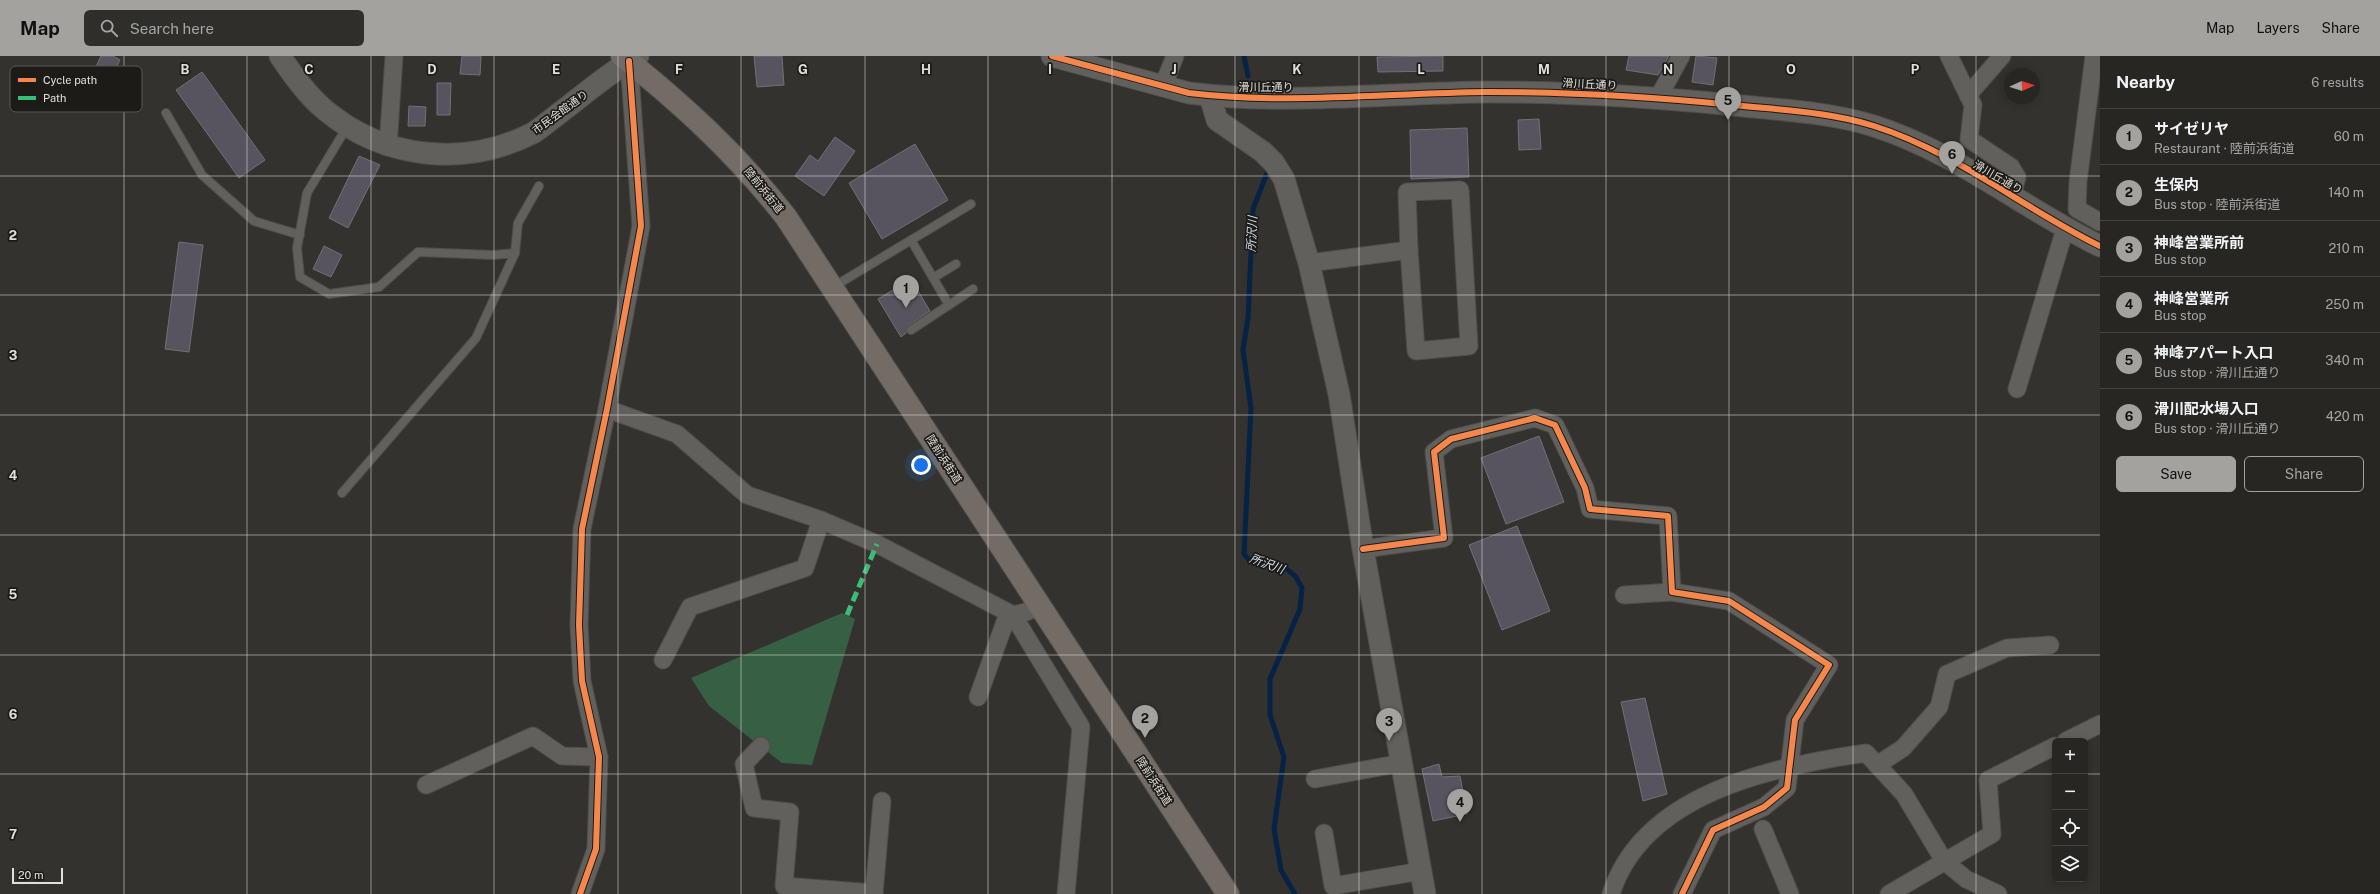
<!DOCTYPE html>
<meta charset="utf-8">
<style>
body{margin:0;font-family:"Public Sans","Noto Sans JP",sans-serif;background:#2f2e2a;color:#f1f3f6}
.controls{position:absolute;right:12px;bottom:12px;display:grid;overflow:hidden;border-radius:6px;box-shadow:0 2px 10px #0003}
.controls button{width:36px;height:36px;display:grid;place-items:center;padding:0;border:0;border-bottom:1px solid #434340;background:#272622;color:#f1f3f6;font:20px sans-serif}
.compass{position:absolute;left:2004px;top:12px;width:36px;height:36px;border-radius:50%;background:#272622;box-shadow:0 2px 10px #0003;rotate:87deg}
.scale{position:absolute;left:12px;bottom:10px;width:51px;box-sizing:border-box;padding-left:4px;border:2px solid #e1dfda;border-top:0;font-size:11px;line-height:14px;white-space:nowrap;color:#e1dfda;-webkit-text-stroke:3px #1d1b17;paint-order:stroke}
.you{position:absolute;left:921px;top:409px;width:14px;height:14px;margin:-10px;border:3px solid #fff;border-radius:50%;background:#1a73e8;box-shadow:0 0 0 6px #1a73e833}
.badge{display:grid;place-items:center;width:26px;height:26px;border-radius:50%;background:#a4a29e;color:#111;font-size:13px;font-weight:700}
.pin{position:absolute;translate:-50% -33px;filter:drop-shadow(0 1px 2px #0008)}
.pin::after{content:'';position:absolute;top:21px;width:14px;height:12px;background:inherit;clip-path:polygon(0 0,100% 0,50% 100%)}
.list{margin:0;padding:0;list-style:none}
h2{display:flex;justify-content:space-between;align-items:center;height:52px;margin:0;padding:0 16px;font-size:17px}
h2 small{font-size:13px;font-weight:400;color:#a4a5a5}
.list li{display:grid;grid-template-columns:26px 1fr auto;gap:12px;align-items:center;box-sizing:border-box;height:56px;padding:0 16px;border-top:1px solid #434340}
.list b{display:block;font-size:15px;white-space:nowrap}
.list p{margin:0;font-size:13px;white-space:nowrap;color:#a4a5a5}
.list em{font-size:13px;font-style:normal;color:#a4a5a5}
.actions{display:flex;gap:8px;padding:12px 16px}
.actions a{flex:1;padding:9px 0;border:1px solid #a4a29e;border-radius:6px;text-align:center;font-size:14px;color:#a4a29e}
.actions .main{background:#a4a29e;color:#111}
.icon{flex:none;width:22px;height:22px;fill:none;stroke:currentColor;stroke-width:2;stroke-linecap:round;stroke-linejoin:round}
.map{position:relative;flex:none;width:2100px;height:838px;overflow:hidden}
header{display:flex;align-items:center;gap:24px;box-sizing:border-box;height:56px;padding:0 20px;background:#a4a29e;color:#111}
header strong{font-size:19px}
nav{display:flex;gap:22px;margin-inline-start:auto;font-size:14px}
.search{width:280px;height:36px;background:#2f2e2a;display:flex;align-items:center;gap:10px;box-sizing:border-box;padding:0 14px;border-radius:6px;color:#a4a5a5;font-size:15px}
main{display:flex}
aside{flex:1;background:#272622}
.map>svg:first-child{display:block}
.green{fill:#375f44}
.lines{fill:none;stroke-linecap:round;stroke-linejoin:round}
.stream{stroke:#062245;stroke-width:5}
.building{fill:#57545f;stroke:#727071}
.service-casing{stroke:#4f4d4a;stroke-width:10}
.minor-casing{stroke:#4f4d4a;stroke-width:19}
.tertiary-casing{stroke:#4f4d4a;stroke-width:23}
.trunk-casing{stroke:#4f4d4a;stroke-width:24}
.service{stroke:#62605d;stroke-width:8}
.minor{stroke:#62605d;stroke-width:17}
.tertiary{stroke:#62605d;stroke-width:21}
.trunk{stroke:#736b66;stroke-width:22}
.quiet{stroke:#3abd76;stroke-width:5;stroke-dasharray:10 5;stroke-linecap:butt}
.cycleway-casing{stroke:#1d1b17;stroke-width:8}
.cycleway{stroke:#f5874c;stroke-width:6}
.grid{fill:none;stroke:#e1dfda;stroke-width:1;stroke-opacity:0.55}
.labels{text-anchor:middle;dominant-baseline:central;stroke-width:3.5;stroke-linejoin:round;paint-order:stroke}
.street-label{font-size:11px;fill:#e1dfda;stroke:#1d1b17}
.water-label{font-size:12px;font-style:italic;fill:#d2deee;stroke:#1d1b17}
.key{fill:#1d1b17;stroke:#585652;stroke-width:1}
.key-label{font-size:11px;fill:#e1dfda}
.grid-label{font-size:13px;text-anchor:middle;font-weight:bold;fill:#e1dfda;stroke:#1d1b17;stroke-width:3.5;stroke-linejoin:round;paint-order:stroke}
</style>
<header>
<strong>Map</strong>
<div class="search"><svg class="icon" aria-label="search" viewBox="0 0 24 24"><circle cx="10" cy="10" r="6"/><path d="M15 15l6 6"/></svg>Search here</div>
<nav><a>Map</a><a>Layers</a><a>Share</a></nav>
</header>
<main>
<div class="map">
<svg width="2100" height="838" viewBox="0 0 2100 838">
<rect width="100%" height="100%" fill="#34322e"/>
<path class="green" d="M842,557L855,563L812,709L782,707L709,650L691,622Z"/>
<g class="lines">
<g class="stream">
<path d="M1244,0L1248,20"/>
<path d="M1267,117L1253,153L1248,262L1243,294L1251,352L1244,498L1248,503L1287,513L1296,521L1302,532L1300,553L1270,623V659L1284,701L1274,773L1281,814L1295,838"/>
</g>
</g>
<g class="building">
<path d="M101,0H113L120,4L105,36L88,28Z"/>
<path d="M462,0H481L480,19L460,18Z"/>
<path d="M754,0H782L784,29L757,31Z"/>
<path d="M1443,0V15L1378,16L1377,1Z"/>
<path d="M1629,0H1669L1658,19L1626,14Z"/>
<path d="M1696,0L1717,2L1713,29L1692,26Z"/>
<path d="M202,16L265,104L239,122L176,34Z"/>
<path d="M437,27H451L450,59H437Z"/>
<path d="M409,50L426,51L425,70H408Z"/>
<path d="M1539,63L1541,93L1519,94L1518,64Z"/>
<path d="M1467,72L1469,121L1411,123L1410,74Z"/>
<path d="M835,81L855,95L824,140L795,120L810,99L818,105Z"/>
<path d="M915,88L948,144L882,183L849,127Z"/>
<path d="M359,100L380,109L348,172L329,162Z"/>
<path d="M179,186L203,189L189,296L165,293Z"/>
<path d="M324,190L342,199L331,221L313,213Z"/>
<path d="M911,223L930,255L908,270L906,277L901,281L878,243Z"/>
<path d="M1539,380L1564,446L1506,468L1481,402Z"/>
<path d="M1517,470L1550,555L1502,574L1469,489Z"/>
<path d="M1645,642L1667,738L1643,745L1621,646Z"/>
<path d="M1439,708L1442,721L1460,720L1467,758L1433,765L1422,713Z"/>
</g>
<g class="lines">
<g class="service-casing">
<g id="service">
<path d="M166,57L202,119L254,165L300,179"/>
<path d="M347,71L307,137L297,192L300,221L329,238L379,231L418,196L493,199L515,197L518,167L539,130"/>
<path d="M933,222L956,208"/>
<path d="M833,231L971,148"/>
<path d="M949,249L973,233"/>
<path d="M911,274L949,249L911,184"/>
<path d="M342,437L476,282L515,197"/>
</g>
</g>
<g class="minor-casing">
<g id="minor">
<path d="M1949,0L1973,49L1969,83L2011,111L2017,121L2012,140"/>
<path d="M2094,0L2078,126L2077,153L2100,166"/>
<path d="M1163,30L1175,0"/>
<path d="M1968,39L2002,0"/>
<path d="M1658,42L1681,0"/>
<path d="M388,91L394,0"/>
<path d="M1460,134L1469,290L1416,295L1409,194L1407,136Z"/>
<path d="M1309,207L1409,194"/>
<path d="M2017,333L2065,173"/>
<path d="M607,353L677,378L747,439L821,464L877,488L1013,559L1026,556L1040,550"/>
<path d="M1363,493L1444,482L1434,396L1451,383L1535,362L1555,369L1585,432L1590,453L1668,460L1672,536L1729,545L1829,609L1795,664L1787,732L1764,751L1713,774L1682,838"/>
<path d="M1624,539L1672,536"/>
<path d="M663,604L690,551L805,512L821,464"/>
<path d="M978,641L1005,566L1013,559L1081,671L1066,838"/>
<path d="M2066,685L2100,668"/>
<path d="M761,690L744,708L754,752L790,756L784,830L874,837"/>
<path d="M1877,709L1903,692L1939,651L1947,618L2007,592L2050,589"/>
<path d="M1315,723L1402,707"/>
<path d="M426,729L533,680L562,700L599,701"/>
<path d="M1763,773L1790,838"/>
<path d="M1324,777L1333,830L1421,815"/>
<path d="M580,838L596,793L599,701L582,625L579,569L582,473L607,353L641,170L629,5"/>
<path d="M874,838L882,745"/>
<path d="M1611,838C1643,737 1774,710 1866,697L1904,738L1944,805L1966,823L1998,838"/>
<path d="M1889,838L1992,778L1988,724L2055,690"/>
</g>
</g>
<g class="tertiary-casing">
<g id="tertiary">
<path d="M280,0C293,19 307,39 325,54C384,103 464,112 533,77C541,72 549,65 557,59C584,39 609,16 638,0"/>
<path d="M1052,0L1189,37C1287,49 1388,37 1487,36C1570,36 1652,41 1733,49C1780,54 1830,56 1874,70C1956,96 2024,153 2100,190"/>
<path d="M1210,40L1217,64L1263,96L1274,107L1284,123L1309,207L1339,338L1363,493L1425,838"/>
</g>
</g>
<g class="trunk-casing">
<path id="trunk" d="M622,0C683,49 737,98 786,161L1228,838"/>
</g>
<use href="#service" class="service"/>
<use href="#minor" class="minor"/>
<use href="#tertiary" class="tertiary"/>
<use href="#trunk" class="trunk"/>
<path class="quiet" d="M847,559L877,488"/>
<g class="cycleway-casing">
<g id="cycleway">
<path d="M1052,0L1189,37C1287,49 1388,37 1487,36C1570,36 1652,41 1733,49C1780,54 1830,56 1874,70C1956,96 2024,153 2100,190"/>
<path d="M1363,493L1444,482L1434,396L1451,383L1535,362L1555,369L1585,432L1590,453L1668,460L1672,536L1729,545L1829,609L1795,664L1787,732L1764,751L1713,774L1682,838"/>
<path d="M580,838L596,793L599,701L582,625L579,569L582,473L607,353L641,170L629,5"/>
</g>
</g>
<use href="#cycleway" class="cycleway"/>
</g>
<path class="grid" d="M124,0V838M247,0V838M371,0V838M494,0V838M618,0V838M741,0V838M865,0V838M988,0V838M1112,0V838M1235,0V838M1359,0V838M1482,0V838M1606,0V838M1729,0V838M1853,0V838M1976,0V838M0,120H2100M0,239H2100M0,359H2100M0,479H2100M0,599H2100M0,718H2055M2085,718H2100"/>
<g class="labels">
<g class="street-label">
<text transform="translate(1590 28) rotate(3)">滑川丘通り</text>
<text x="1266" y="31">滑川丘通り</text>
<text transform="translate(560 56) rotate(-36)">市民会館通り</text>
<text transform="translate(1998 121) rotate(30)">滑川丘通り</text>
<text transform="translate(764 134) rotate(51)">陸前浜街道</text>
<text transform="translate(944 403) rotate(57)">陸前浜街道</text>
<text transform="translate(1154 725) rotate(57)">陸前浜街道</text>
</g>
<g class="water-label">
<text transform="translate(1252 178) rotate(-87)">所沢川</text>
<text transform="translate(1267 508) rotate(20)">所沢川</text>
</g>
</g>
<rect x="10" y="10" width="132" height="46" rx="6" class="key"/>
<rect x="18" y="22" width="18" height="4" fill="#f5874c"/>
<rect x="18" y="40" width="18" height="4" fill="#3abd76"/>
<g class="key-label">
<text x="43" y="28">Cycle path</text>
<text x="43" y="46">Path</text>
</g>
<g class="grid-label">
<text x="185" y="18">B</text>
<text x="309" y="18">C</text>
<text x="432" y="18">D</text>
<text x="556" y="18">E</text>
<text x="679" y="18">F</text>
<text x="803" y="18">G</text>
<text x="926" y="18">H</text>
<text x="1050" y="18">I</text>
<text x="1174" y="18">J</text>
<text x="1297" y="18">K</text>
<text x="1421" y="18">L</text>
<text x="1544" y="18">M</text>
<text x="1668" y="18">N</text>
<text x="1791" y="18">O</text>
<text x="1915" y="18">P</text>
<text x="13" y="184">2</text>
<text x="13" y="304">3</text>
<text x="13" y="424">4</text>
<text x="13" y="543">5</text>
<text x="13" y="663">6</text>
<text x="13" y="783">7</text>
</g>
</svg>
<div class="controls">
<button>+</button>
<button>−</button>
<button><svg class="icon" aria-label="locate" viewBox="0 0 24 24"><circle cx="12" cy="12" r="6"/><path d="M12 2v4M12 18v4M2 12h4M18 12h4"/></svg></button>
<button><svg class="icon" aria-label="layers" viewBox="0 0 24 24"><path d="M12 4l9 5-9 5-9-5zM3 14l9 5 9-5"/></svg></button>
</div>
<svg class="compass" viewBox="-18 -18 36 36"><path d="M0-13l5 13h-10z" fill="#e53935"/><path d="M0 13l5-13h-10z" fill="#a4a5a5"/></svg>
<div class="scale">20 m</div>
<div class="you"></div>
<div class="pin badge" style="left:906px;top:252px">1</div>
<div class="pin badge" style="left:1145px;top:682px">2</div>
<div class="pin badge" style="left:1389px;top:685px">3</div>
<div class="pin badge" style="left:1460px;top:766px">4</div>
<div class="pin badge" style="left:1728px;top:64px">5</div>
<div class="pin badge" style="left:1952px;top:118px">6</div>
</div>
<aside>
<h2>Nearby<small>6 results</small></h2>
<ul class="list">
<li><span class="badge">1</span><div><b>サイゼリヤ</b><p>Restaurant · 陸前浜街道</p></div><em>60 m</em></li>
<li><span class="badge">2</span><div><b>生保内</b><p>Bus stop · 陸前浜街道</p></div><em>140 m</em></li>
<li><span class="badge">3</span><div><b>神峰営業所前</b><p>Bus stop</p></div><em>210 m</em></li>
<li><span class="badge">4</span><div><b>神峰営業所</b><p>Bus stop</p></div><em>250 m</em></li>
<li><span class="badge">5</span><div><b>神峰アパート入口</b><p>Bus stop · 滑川丘通り</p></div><em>340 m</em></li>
<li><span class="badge">6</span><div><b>滑川配水場入口</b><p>Bus stop · 滑川丘通り</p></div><em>420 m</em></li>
</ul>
<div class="actions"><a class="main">Save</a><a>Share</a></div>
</aside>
</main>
